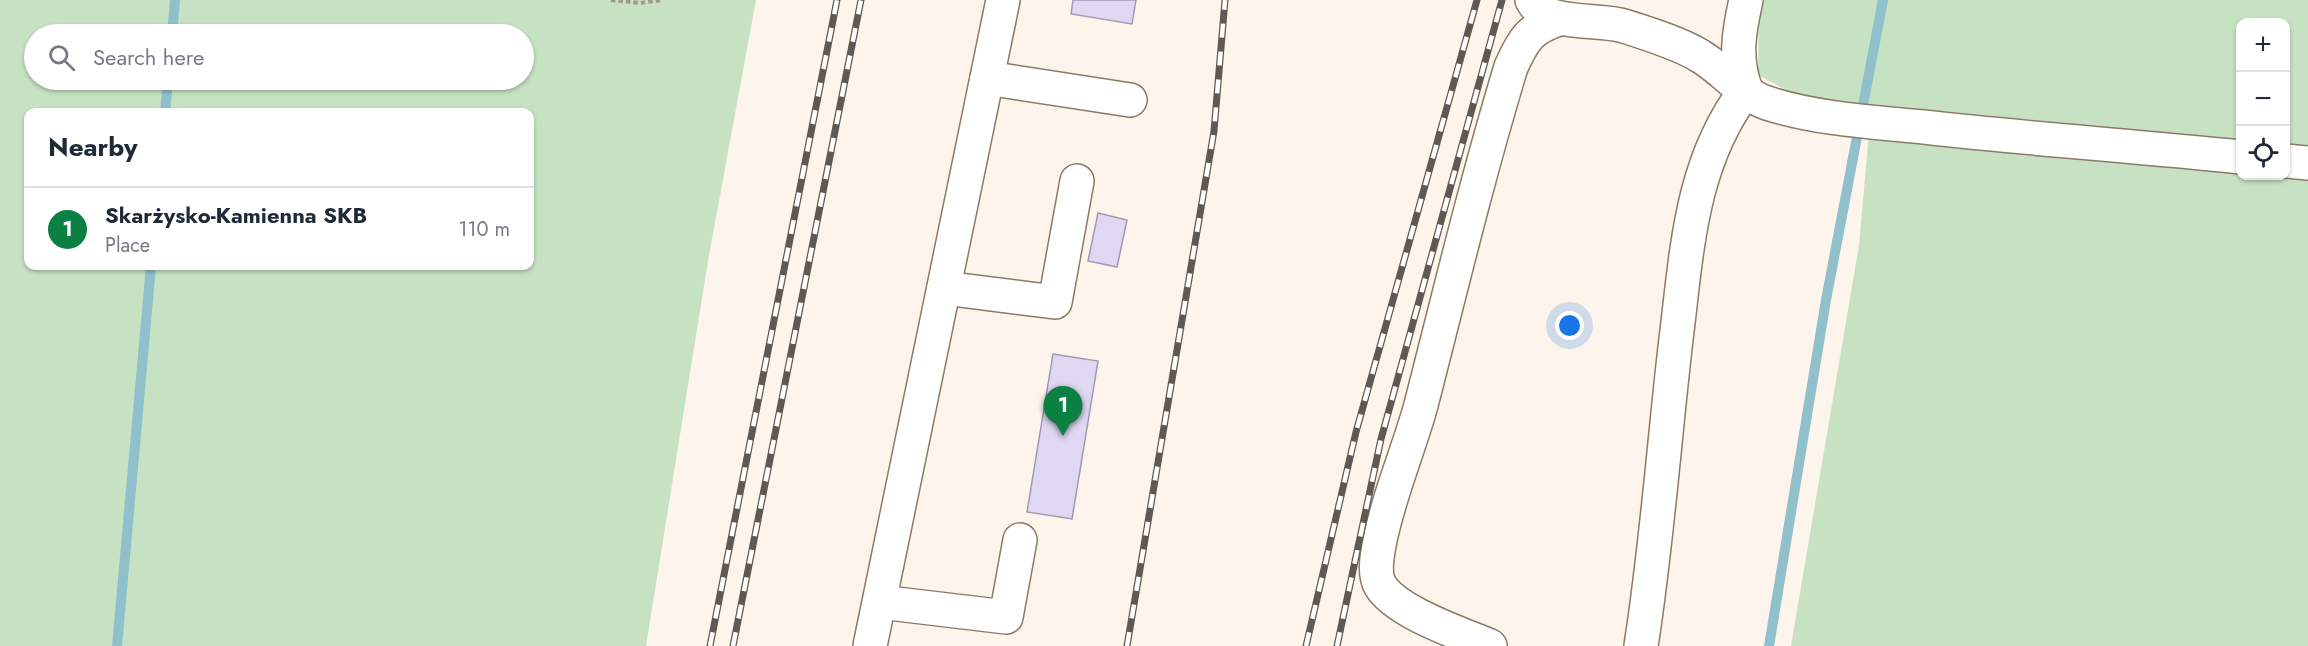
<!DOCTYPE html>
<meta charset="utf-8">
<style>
body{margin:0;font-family:Jost,sans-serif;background:#f2f2f3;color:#1f2937}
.controls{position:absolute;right:18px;top:18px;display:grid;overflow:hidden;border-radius:12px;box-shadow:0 2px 4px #0004}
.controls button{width:54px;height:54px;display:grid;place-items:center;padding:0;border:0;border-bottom:2px solid #e0e1e3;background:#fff;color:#1f2937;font:30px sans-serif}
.you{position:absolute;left:1570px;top:326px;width:21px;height:21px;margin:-15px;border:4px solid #fff;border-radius:50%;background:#1a73e8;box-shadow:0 0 0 9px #1a73e833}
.badge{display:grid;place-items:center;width:39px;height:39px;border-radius:50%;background:#0b8043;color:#fff;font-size:20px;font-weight:700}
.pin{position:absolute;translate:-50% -50px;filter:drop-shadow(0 2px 3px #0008)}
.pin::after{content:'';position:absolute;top:32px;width:21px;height:18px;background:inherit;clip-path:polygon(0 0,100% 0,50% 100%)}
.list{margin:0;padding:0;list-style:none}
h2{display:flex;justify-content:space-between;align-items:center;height:78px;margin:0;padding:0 24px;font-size:26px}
h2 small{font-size:20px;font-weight:400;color:#747a83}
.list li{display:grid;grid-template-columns:39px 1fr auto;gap:18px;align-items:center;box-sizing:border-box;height:84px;padding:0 24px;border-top:2px solid #e0e1e3}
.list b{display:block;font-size:22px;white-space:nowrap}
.list p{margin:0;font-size:20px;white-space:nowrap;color:#747a83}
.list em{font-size:20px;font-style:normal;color:#747a83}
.icon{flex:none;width:33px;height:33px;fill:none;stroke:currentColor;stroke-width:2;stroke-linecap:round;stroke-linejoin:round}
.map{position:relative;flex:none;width:2308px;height:646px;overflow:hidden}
.search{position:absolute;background:#fff;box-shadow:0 2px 4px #0004;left:24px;top:24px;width:510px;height:66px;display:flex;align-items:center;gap:15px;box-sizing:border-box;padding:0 21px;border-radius:33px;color:#747a83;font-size:22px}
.panel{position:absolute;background:#fff;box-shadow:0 2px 4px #0004;left:24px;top:108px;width:510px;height:162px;border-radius:12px}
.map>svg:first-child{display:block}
.green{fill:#c7e2c3;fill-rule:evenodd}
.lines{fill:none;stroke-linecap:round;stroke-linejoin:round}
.stream{stroke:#8fc0cb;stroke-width:10}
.building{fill:#e0d8f3;stroke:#a199b2;stroke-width:1.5}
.minor-casing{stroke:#8b7a65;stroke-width:36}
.path{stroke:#a09991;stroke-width:4;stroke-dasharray:4.5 3;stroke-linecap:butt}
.minor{stroke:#fff;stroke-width:33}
.rail-casing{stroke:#5f5951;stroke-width:7}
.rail{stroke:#fff;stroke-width:4.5;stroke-dasharray:14;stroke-linecap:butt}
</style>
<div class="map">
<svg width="2308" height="646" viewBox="0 0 2308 646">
<rect width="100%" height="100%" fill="#fdf5ec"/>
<g class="green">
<path d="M0,0H756L708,261L646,646H0ZM524,34V80H34V34ZM530,112V266H28V112Z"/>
<path d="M1759,0H2308V146L2286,144V22H2240V140L1809,98L1784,89L1758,75Z"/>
<path d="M1869,132L2240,169V176L2308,175V646H1791L1859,245Z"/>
</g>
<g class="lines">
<g class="stream">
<path d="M172,34L175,0"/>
<path d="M165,112L168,80"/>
<path d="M117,646L151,266"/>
<path d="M1769,646L1826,300L1883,0"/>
</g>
</g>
<g class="building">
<path d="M1073,0H1136L1132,24L1071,14Z"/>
<path d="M1098,213L1127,220L1117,267L1088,261Z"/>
<path d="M1053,354L1098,361L1072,519L1027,512Z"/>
</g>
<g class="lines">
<g class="minor-casing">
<g id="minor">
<path d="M1532,0C1545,27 1598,18 1624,26C1646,33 1681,44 1700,56C1723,69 1742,95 1767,103C1816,119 1872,122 1924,127C2029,139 2135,146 2240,157"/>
<path d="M987,78L1130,100"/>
<path d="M1746,90C1734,59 1739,31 1746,0"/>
<path d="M2286,161L2308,163"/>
<path d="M944,288L1055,302L1077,181"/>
<path d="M880,602L1006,617L1020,540"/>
<path d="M870,646L1003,0"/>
<path d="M1490,646C1462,634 1395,612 1380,585C1374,575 1377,556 1379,545C1388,497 1408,452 1421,405C1450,292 1477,179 1511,67C1523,40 1530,28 1559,19"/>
<path d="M1641,646C1657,544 1664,442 1676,339C1687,252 1690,163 1746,90"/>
</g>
</g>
<path class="path" d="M611,0L640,3L662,0"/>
<use href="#minor" class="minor"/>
<g class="rail-casing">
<g id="rail">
<path d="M710,646L837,0"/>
<path d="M733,646L861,0"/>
<path d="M1127,646L1214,131L1225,0"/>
<path d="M1306,646L1356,432L1477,0"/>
<path d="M1337,646L1381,439L1502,0"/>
</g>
</g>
<use href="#rail" class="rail"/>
</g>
</svg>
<div class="controls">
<button>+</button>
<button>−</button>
<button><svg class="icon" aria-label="locate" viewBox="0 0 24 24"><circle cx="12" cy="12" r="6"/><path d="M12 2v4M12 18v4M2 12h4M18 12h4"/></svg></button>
</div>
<div class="you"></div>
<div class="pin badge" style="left:1063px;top:436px">1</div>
<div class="search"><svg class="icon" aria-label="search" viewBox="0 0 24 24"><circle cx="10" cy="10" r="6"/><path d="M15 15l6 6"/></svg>Search here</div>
<section class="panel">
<h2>Nearby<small></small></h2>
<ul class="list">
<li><span class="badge">1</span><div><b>Skarżysko-Kamienna SKB</b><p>Place</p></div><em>110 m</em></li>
</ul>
</section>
</div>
